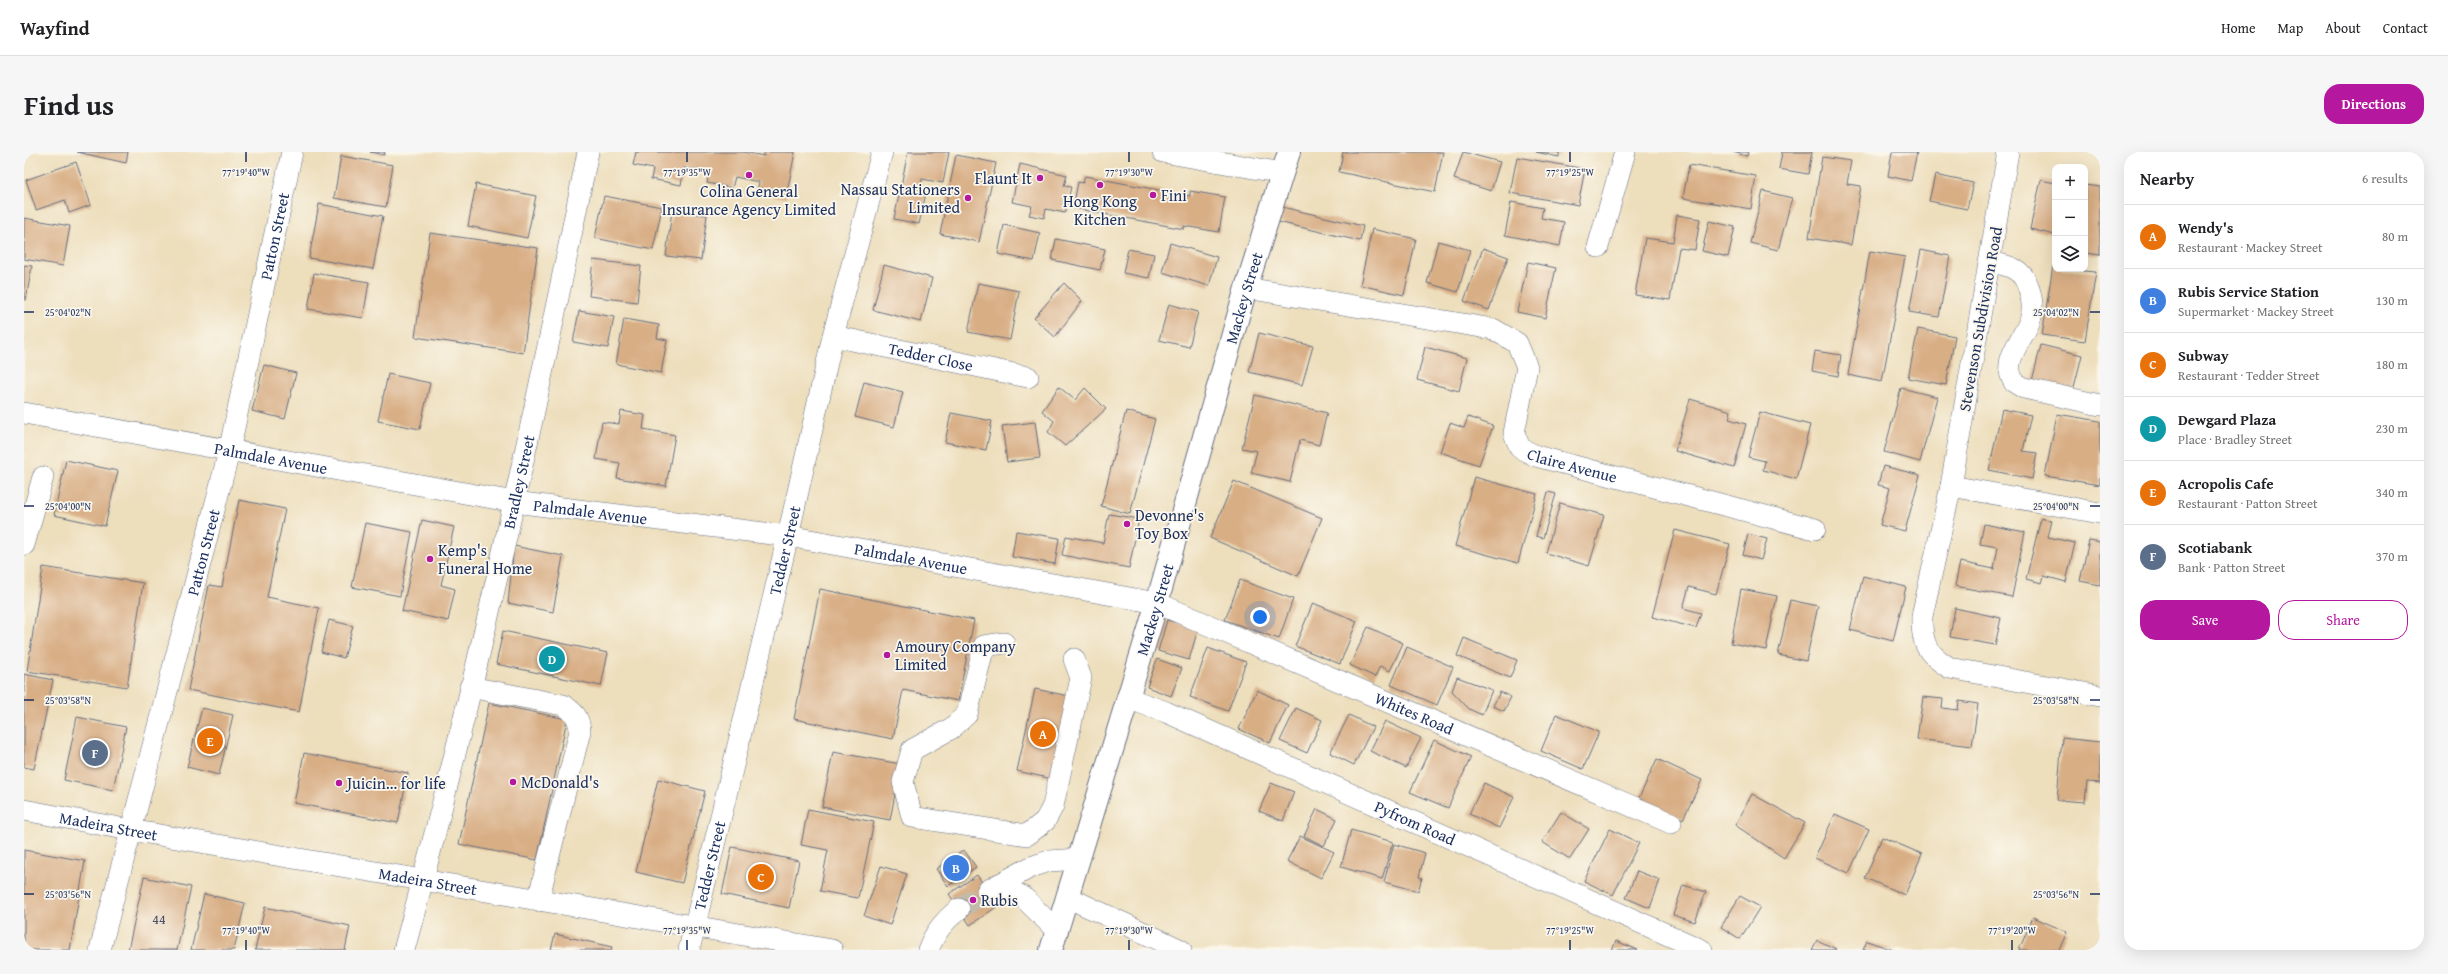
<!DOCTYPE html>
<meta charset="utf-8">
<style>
body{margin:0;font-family:"Gentium Book Plus",serif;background:#f6f6f6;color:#202124}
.controls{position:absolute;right:12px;top:12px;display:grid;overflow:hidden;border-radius:8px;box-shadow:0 4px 16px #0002}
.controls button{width:36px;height:36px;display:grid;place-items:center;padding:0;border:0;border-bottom:1px solid #e0e0e0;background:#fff;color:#202124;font:20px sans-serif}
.you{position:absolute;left:1236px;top:465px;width:14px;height:14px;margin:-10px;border:3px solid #fff;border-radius:50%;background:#1a73e8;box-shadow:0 0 0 6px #1a73e833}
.badge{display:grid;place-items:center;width:26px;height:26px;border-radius:50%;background:#b5179e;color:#fff;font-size:13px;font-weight:700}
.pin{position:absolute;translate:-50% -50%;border:2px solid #fff;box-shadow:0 1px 4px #0006}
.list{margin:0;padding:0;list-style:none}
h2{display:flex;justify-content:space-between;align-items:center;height:52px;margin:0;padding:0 16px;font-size:17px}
h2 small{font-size:13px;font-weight:400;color:#757577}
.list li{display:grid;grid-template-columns:26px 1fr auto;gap:12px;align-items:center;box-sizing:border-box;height:64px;padding:0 16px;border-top:1px solid #e0e0e0}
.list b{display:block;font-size:15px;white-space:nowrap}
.list p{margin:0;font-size:13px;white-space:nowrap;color:#757577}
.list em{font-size:13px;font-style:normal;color:#757577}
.actions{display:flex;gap:8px;padding:12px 16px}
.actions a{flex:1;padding:9px 0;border:1px solid #b5179e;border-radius:16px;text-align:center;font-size:14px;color:#b5179e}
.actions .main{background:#b5179e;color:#fff}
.icon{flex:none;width:22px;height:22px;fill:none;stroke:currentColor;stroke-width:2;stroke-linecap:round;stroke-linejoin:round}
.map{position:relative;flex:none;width:2076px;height:798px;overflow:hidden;border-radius:16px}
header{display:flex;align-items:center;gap:24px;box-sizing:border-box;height:56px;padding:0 20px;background:#fff;border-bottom:1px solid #e0e0e0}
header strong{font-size:19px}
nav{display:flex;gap:22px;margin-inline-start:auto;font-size:14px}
.intro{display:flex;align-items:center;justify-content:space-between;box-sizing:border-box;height:96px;padding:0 24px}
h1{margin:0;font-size:28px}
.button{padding:10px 18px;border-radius:16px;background:#b5179e;color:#fff;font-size:14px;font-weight:700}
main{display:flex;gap:24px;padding:0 24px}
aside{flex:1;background:#fff;border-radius:16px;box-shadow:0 4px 16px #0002}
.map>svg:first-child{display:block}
.building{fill:#d8ae85}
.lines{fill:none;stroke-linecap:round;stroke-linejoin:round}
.minor-tunnel{stroke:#c3bba9;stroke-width:21;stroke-dasharray:21 10;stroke-linecap:butt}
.minor-casing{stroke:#646c7f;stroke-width:22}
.major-casing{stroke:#646c7f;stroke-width:24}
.minor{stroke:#fff;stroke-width:21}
.major{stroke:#fff;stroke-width:22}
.ticks{fill:none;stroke:#1b2f5e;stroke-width:1.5}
.poi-dot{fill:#b5179e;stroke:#fbf7ec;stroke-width:1.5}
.labels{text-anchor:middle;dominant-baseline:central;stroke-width:3.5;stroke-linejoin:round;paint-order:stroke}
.number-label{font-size:14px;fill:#4a4f68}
.poi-label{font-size:16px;fill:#1b2f5e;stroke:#fbf7ec;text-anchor:start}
.street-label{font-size:16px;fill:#1b2f5e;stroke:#fbf7ec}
.ticks-label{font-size:10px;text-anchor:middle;fill:#1b2f5e;stroke:#fbf7ec;stroke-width:3.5;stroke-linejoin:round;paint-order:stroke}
</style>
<header>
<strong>Wayfind</strong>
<nav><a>Home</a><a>Map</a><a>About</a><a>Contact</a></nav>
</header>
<div class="intro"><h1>Find us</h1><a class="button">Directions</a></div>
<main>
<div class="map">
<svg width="2076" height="798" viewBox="0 0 2076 798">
<rect width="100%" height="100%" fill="#fbf7ec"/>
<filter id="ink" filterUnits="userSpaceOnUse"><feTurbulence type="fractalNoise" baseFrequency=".025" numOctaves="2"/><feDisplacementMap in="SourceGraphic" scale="8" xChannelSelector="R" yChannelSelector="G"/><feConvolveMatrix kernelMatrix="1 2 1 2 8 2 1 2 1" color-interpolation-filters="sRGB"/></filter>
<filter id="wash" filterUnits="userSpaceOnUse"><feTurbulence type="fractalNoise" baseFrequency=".012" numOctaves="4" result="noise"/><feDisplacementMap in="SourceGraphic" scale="16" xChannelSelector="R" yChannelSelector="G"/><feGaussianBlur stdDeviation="0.9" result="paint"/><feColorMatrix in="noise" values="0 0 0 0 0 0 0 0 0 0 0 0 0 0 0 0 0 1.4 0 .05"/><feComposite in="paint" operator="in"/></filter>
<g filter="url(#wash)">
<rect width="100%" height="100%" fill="#eddebc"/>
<g id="blocks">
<g class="building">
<path d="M53,0H104L102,11Z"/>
<path d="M346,0H361L360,3Z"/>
<path d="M612,0H719L740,4V0H771L762,46L733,40L735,30L711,25L708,36L683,31L685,20L660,16L657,33L627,27L629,17L609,13Z"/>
<path d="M884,0H925L919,31L898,27L895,40L902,41L895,72L870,67Z"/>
<path d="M1319,0H1419L1411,40L1315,20Z"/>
<path d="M1439,0L1476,10L1467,39L1430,27Z"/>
<path d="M1512,0H1535V5Z"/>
<path d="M1709,0H1724L1723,4Z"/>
<path d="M1758,0H1788L1784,22L1755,17Z"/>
<path d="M1868,0H1893L1887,29L1864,24Z"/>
<path d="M932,3L972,11L955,90L916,82Z"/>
<path d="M317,4L369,13L362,55L310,46Z"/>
<path d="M1493,5L1561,17L1554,53L1486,41Z"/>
<path d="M1798,5L1827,9L1823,32L1837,34L1827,93L1785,86Z"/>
<path d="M52,10L67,53L45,61L41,48L12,58L2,28Z"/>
<path d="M996,12L1043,23L1040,34L1047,35L1041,61L1022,57L1020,66L1005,63L1008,54L988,50Z"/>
<path d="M1665,13L1732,24L1727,57L1659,46Z"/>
<path d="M1911,23L1949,31L1943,57L1905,49Z"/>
<path d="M1061,24L1166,44V39L1201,45L1195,80L1160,74V77L1049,56L1054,30L1059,31Z"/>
<path d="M2017,28L2031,31V83L2006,77Z"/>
<path d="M452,32L512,44L503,86L444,74Z"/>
<path d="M2061,33L2076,35V103L2061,101Z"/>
<path d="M1739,39L1768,46L1754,98L1726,91Z"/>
<path d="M580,44L638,55L629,98L571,86Z"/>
<path d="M1487,50L1519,56L1517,66L1540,70L1536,94L1481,83Z"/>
<path d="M295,52L359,64L349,117L285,106Z"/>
<path d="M1258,55L1339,74L1336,89L1254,70Z"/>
<path d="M648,59L683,63L677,108L642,104Z"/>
<path d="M1653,63L1676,67L1671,98L1655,96L1646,148L1611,143L1621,86L1649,90Z"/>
<path d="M0,66L46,74L39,114L0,107Z"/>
<path d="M1685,69L1711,75L1704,105L1678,99Z"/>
<path d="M980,73L1016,81L1010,109L974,102Z"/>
<path d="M1348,77L1392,87L1380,143L1336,133Z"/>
<path d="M406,81L514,96L499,201L391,185Z"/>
<path d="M1032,87L1081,97L1076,118L1028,108Z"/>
<path d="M1414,89L1446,98L1434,140L1403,131Z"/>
<path d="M1146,91L1193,105L1185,134L1138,120Z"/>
<path d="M1459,96L1484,105L1465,158L1440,149Z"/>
<path d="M1104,97L1130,102L1125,126L1099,121Z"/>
<path d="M1897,98L1926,104L1915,165L1885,160Z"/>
<path d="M1846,99L1881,105L1858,230L1824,223Z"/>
<path d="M569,108L617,114L613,150L565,144Z"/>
<path d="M1504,110L1532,116L1521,166L1493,160Z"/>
<path d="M0,113L8,114L2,148H0Z"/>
<path d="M860,113L908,126L897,170L849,158Z"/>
<path d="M2029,113L2031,117L2072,120L2061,189L2018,183Z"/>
<path d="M290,121L345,130L339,166L284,157Z"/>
<path d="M954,131L995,139L986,188L944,180Z"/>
<path d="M1040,131L1058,149L1031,185L1010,166Z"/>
<path d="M1145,152L1174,160L1165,195L1135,188Z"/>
<path d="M555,159L590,165L584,196L549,190Z"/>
<path d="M600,167L635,173L633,186L643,188L637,221L592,212Z"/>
<path d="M1894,177L1931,184L1922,233L1884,226Z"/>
<path d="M1235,181L1289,194L1278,233L1225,220Z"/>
<path d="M2017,193L2058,203L2049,239L2008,229Z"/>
<path d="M1401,195L1443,206L1435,239L1393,228Z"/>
<path d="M1791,199L1817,203L1814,224L1788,219Z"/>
<path d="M240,213L272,221L261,267L228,259Z"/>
<path d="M364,222L406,231L396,277L354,269Z"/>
<path d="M840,230L879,240L870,275L831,265Z"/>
<path d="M1035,235L1051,248L1061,236L1082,257L1041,294L1024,280L1030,269L1018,259Z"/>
<path d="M1877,236L1913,245L1896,310L1860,300Z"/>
<path d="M1231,243L1303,261L1295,293L1276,288L1266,330L1227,321L1233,299L1218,296Z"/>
<path d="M1666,247L1707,259L1705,267L1722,272L1710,316L1651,299Z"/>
<path d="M1978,257L2007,263L1999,299L2013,301L2008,327L1965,318Z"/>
<path d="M597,259L621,263L619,277L651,283L642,334L593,326L596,311L572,307L578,270L595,272Z"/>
<path d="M1102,259L1131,267L1106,362L1077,354Z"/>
<path d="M1736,260L1786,273L1772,327L1739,318L1741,309L1724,305Z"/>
<path d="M927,261L968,269L962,298L921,290Z"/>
<path d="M2033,262L2076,269V333L2021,324Z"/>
<path d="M1444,265L1469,274L1455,313L1416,300L1426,271L1440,276Z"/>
<path d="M1011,270L1016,306L983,310L978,274Z"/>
<path d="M42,308L94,319L81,374L30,363Z"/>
<path d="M1859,314L1896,323L1881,379L1856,373L1866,336L1854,333Z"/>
<path d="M1450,325L1513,342L1494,411L1431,394Z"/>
<path d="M1210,329L1298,366L1274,424L1186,386Z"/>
<path d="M1524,340L1532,342L1519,386L1512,384Z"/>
<path d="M215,348L261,357L243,445L295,456L275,560L164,538L185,433L198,435Z"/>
<path d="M1536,351L1580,363L1565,414L1522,401Z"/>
<path d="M1085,362L1115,367L1105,416L1038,403L1042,384L1079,391Z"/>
<path d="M2017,366L2028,369L2024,385L2051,391L2042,430L2020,424L2018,431L2002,427Z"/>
<path d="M398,368L430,375L417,433L431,437L424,469L378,459Z"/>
<path d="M341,371L388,380L376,444L328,435Z"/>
<path d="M1960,372L2001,380L1988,445L1931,434L1936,410L1970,417L1974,395L1956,392Z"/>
<path d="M1651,378L1706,392L1692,442L1665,435L1659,456L1677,461L1672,476L1628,465Z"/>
<path d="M992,379L1035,386L1031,412L988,405Z"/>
<path d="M1724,382L1743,387L1737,408L1719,403Z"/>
<path d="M2065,388L2076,390V433L2056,429Z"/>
<path d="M490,394L539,404L529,460L484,451Z"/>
<path d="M19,415L119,431L103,535L3,519Z"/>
<path d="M1839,424L1882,435L1869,489L1826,478Z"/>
<path d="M1216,428L1269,447L1255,487L1201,468Z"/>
<path d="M796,437L950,468L934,549L879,538L869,587L770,567Z"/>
<path d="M1717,437L1753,444L1742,498L1707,491Z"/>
<path d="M1766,448L1794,454L1782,509L1754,503Z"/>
<path d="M1289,451L1333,469L1316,512L1271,494Z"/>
<path d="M1931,456L1977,466L1971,493L1926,485Z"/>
<path d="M305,468L329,474L320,506L297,500Z"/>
<path d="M1143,468L1174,477L1165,508L1134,499Z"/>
<path d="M1344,475L1379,491L1366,519L1356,514L1351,525L1326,513Z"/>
<path d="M479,479L584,501L577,534L472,512Z"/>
<path d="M1440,486L1493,508L1486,526L1433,504Z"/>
<path d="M1383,495L1429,515L1413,553L1367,533Z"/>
<path d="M1184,496L1222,510L1204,559L1166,545Z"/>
<path d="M1133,507L1158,516L1147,544L1123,535Z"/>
<path d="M0,522L29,528L10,617L0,615Z"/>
<path d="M1433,525L1468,538L1458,563L1445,557L1428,539Z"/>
<path d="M1011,537L1045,544L1028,627L993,619Z"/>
<path d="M1233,538L1264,553L1246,591L1215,577Z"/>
<path d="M1476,540L1487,545L1480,559L1469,554Z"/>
<path d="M1899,545L1919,547L1918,556L1934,558L1935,549L1954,552L1948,594L1893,587Z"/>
<path d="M465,551L543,567L513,708L435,692Z"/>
<path d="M178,556L209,563L195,623L163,615Z"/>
<path d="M1272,556L1298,568L1283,601L1256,589Z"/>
<path d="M1532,562L1575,580L1559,617L1517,599Z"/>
<path d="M1325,563L1349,575L1330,613L1306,601Z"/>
<path d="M53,565L102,575L89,638L40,628Z"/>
<path d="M1361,569L1397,586L1382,616L1346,599Z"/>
<path d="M2038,586L2076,590V631L2063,630L2061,650L2033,648Z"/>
<path d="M1410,588L1447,605L1424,656L1386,640Z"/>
<path d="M809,600L877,612L866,668L798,655Z"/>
<path d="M280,601L384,621L374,671L270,651Z"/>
<path d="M1633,607L1678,628L1659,667L1615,646Z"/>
<path d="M634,627L681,639L658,731L612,720Z"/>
<path d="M1247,631L1270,640L1259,669L1235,659Z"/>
<path d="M1460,631L1490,645L1475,676L1445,662Z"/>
<path d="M1728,642L1781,671L1760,706L1711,673Z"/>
<path d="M784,657L850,670L834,746L796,739L804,698L777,693Z"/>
<path d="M1293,657L1313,667L1300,694L1280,684Z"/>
<path d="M1537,660L1565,677L1546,707L1518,690Z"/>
<path d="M1811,662L1845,677L1825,721L1791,706Z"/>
<path d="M1586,677L1615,691L1589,743L1560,729Z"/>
<path d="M1327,678L1369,690L1358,727L1317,715Z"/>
<path d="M1276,684L1310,700L1297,726L1263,709Z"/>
<path d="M1858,685L1898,702L1881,743L1841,726Z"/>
<path d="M1370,692L1401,701L1395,725L1398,726L1394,739L1360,730Z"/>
<path d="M708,695L775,709L765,756L698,742Z"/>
<path d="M0,698L61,709L46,798H0Z"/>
<path d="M940,698L952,715L924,734L912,717Z"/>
<path d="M857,714L883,722L866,773L840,764Z"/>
<path d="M1613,719L1636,728L1626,756L1602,746Z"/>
<path d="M953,723L974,754L946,773L925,742Z"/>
<path d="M120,725L167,735L153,798H104Z"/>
<path d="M1659,733L1682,740L1671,770L1649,763Z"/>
<path d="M180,742L221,751L210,798H167Z"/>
<path d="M1716,744L1736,755L1716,787L1697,775Z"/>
<path d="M241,755L326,774L321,798H231Z"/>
<path d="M2009,765L2043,780L2035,798H1995Z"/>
<path d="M531,782L588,795L587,798H527Z"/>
<path d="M1793,788L1812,797L1811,798H1788Z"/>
<path d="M1592,789L1614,798H1588Z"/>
<path d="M1843,789L1869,798H1839Z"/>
</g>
</g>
</g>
<g filter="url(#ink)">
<use href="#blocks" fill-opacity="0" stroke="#646c7f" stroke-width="1"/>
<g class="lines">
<path class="minor-tunnel" d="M935,757L963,739"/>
<g class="minor-casing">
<g id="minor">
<path d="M1139,0L1258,21"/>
<path d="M1984,0L1927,334L1898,464C1897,492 1903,502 1926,516L2076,544"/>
<path d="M1574,95L1601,0"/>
<path d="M1966,110C1984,113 2000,117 2005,137C2008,147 2010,158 2006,168C2000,187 1976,208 1990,230L2000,236L2076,253"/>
<path id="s1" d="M1222,136L1469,177L1493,191L1503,215L1490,281L1496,296L1512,304L1791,377"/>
<path id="s2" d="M809,184L1004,225"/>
<path id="s3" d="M0,261L490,350L764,384L1133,451L1647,671"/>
<path d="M1927,334L2076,361"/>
<path d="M0,393L19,325"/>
<path d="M980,491L960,494L943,562L928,576L888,598L879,630L888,665L1003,683L1021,669L1029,654L1057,526L1050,507"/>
<path d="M446,535L539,553C550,560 555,565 556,579L514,749"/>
<path id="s4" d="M1103,546L1142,560L1678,798"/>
<path id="s5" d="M0,658L106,678L808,798"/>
<path d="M975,732L999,745L1033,779"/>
<path d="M963,739L1007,715L1025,709L1055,707"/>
<path d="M1043,745L1157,798"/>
<path id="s6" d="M76,798L205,300L268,0"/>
<path id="s7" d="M380,798C452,535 510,267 564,0"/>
<path id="s8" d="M665,798L764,384L809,184L858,0"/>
<path d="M904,798C911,780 920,769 935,757"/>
</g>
</g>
<g class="major-casing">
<g id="major">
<path id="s9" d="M1027,798L1133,451L1222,136L1265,0"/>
</g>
</g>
<use href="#minor" class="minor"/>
<use href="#major" class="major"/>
</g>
</g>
<path class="ticks" d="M222,0V10M663,0V10M1105,0V10M1546,0V10M0,160H10M2066,160H2076M0,354H10M2066,354H2076M0,548H10M2066,548H2076M0,742H10M2066,742H2076M222,788V798M663,788V798M1105,788V798M1546,788V798M1988,788V798"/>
<g class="poi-dot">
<circle cx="725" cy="23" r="4"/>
<circle cx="1016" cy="26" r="4"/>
<circle cx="1076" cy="33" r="4"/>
<circle cx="1129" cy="43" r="4"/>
<circle cx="944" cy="46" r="4"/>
<circle cx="1103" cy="372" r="4"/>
<circle cx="406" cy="407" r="4"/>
<circle cx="863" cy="503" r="4"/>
<circle cx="489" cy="630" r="4"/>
<circle cx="315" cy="631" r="4"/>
<circle cx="949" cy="748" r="4"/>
</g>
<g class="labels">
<g class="number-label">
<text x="135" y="767">44</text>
</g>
<g class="poi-label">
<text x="1008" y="26" text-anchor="end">Flaunt It</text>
<text x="936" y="37" text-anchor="end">Nassau Stationers<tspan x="936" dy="18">Limited</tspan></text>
<text x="725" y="39" text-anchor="middle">Colina General<tspan x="725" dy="18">Insurance Agency Limited</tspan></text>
<text x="1137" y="43">Fini</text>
<text x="1076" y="49" text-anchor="middle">Hong Kong<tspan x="1076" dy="18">Kitchen</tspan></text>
<text x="1111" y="363">Devonne's<tspan x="1111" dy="18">Toy Box</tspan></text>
<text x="414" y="398">Kemp's<tspan x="414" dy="18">Funeral Home</tspan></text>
<text x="871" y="494">Amoury Company<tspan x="871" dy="18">Limited</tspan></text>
<text x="497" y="630">McDonald's</text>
<text x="323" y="631">Juicin… for life</text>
<text x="957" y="748">Rubis</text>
</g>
<g class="street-label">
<text stroke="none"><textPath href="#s6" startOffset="735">Patton Street</textPath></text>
<text stroke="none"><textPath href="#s9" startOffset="680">Mackey Street</textPath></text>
<text transform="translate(1956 167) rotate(-80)">Stevenson Subdivision Road</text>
<text stroke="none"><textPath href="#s2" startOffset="100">Tedder Close</textPath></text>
<text stroke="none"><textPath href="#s3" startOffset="251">Palmdale Avenue</textPath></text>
<text stroke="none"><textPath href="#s1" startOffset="443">Claire Avenue</textPath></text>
<text stroke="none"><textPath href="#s7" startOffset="482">Bradley Street</textPath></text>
<text stroke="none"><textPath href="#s3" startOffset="575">Palmdale Avenue</textPath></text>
<text stroke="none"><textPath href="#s8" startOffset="411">Tedder Street</textPath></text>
<text stroke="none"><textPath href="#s6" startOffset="411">Patton Street</textPath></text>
<text stroke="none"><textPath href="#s3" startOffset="899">Palmdale Avenue</textPath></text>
<text stroke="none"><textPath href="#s9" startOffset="356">Mackey Street</textPath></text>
<text stroke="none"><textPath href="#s3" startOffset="1429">Whites Road</textPath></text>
<text stroke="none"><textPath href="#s4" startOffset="314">Pyfrom Road</textPath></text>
<text stroke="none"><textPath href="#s5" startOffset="86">Madeira Street</textPath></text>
<text stroke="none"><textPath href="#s8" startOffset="87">Tedder Street</textPath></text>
<text stroke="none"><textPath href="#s5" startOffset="410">Madeira Street</textPath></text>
</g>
</g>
<g class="ticks-label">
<text x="222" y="24">77°19'40"W</text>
<text x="663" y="24">77°19'35"W</text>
<text x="1105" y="24">77°19'30"W</text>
<text x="1546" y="24">77°19'25"W</text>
<text x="44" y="164">25°04'02"N</text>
<text x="2032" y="164">25°04'02"N</text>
<text x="44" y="358">25°04'00"N</text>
<text x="2032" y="358">25°04'00"N</text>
<text x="44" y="552">25°03'58"N</text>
<text x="2032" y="552">25°03'58"N</text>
<text x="44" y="746">25°03'56"N</text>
<text x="2032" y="746">25°03'56"N</text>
<text x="222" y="782">77°19'40"W</text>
<text x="663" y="782">77°19'35"W</text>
<text x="1105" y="782">77°19'30"W</text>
<text x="1546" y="782">77°19'25"W</text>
<text x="1988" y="782">77°19'20"W</text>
</g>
</svg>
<div class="controls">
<button>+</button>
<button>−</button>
<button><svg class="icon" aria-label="layers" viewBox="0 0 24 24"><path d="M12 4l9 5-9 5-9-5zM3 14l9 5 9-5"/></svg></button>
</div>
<div class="you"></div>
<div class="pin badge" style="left:1019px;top:582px;background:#e8710a">A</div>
<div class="pin badge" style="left:932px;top:716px;background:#3f7fe0">B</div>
<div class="pin badge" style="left:737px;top:725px;background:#e8710a">C</div>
<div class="pin badge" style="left:528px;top:507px;background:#0f9aa8">D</div>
<div class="pin badge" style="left:186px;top:589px;background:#e8710a">E</div>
<div class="pin badge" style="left:71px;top:601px;background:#5c6f8a">F</div>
</div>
<aside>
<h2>Nearby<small>6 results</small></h2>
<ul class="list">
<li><span class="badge" style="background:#e8710a">A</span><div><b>Wendy's</b><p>Restaurant · Mackey Street</p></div><em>80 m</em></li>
<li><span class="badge" style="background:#3f7fe0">B</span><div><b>Rubis Service Station</b><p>Supermarket · Mackey Street</p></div><em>130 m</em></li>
<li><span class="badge" style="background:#e8710a">C</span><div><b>Subway</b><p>Restaurant · Tedder Street</p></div><em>180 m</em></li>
<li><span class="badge" style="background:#0f9aa8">D</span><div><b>Dewgard Plaza</b><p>Place · Bradley Street</p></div><em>230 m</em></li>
<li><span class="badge" style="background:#e8710a">E</span><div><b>Acropolis Cafe</b><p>Restaurant · Patton Street</p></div><em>340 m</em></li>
<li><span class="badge" style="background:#5c6f8a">F</span><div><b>Scotiabank</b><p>Bank · Patton Street</p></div><em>370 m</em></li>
</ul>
<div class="actions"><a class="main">Save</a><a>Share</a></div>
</aside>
</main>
